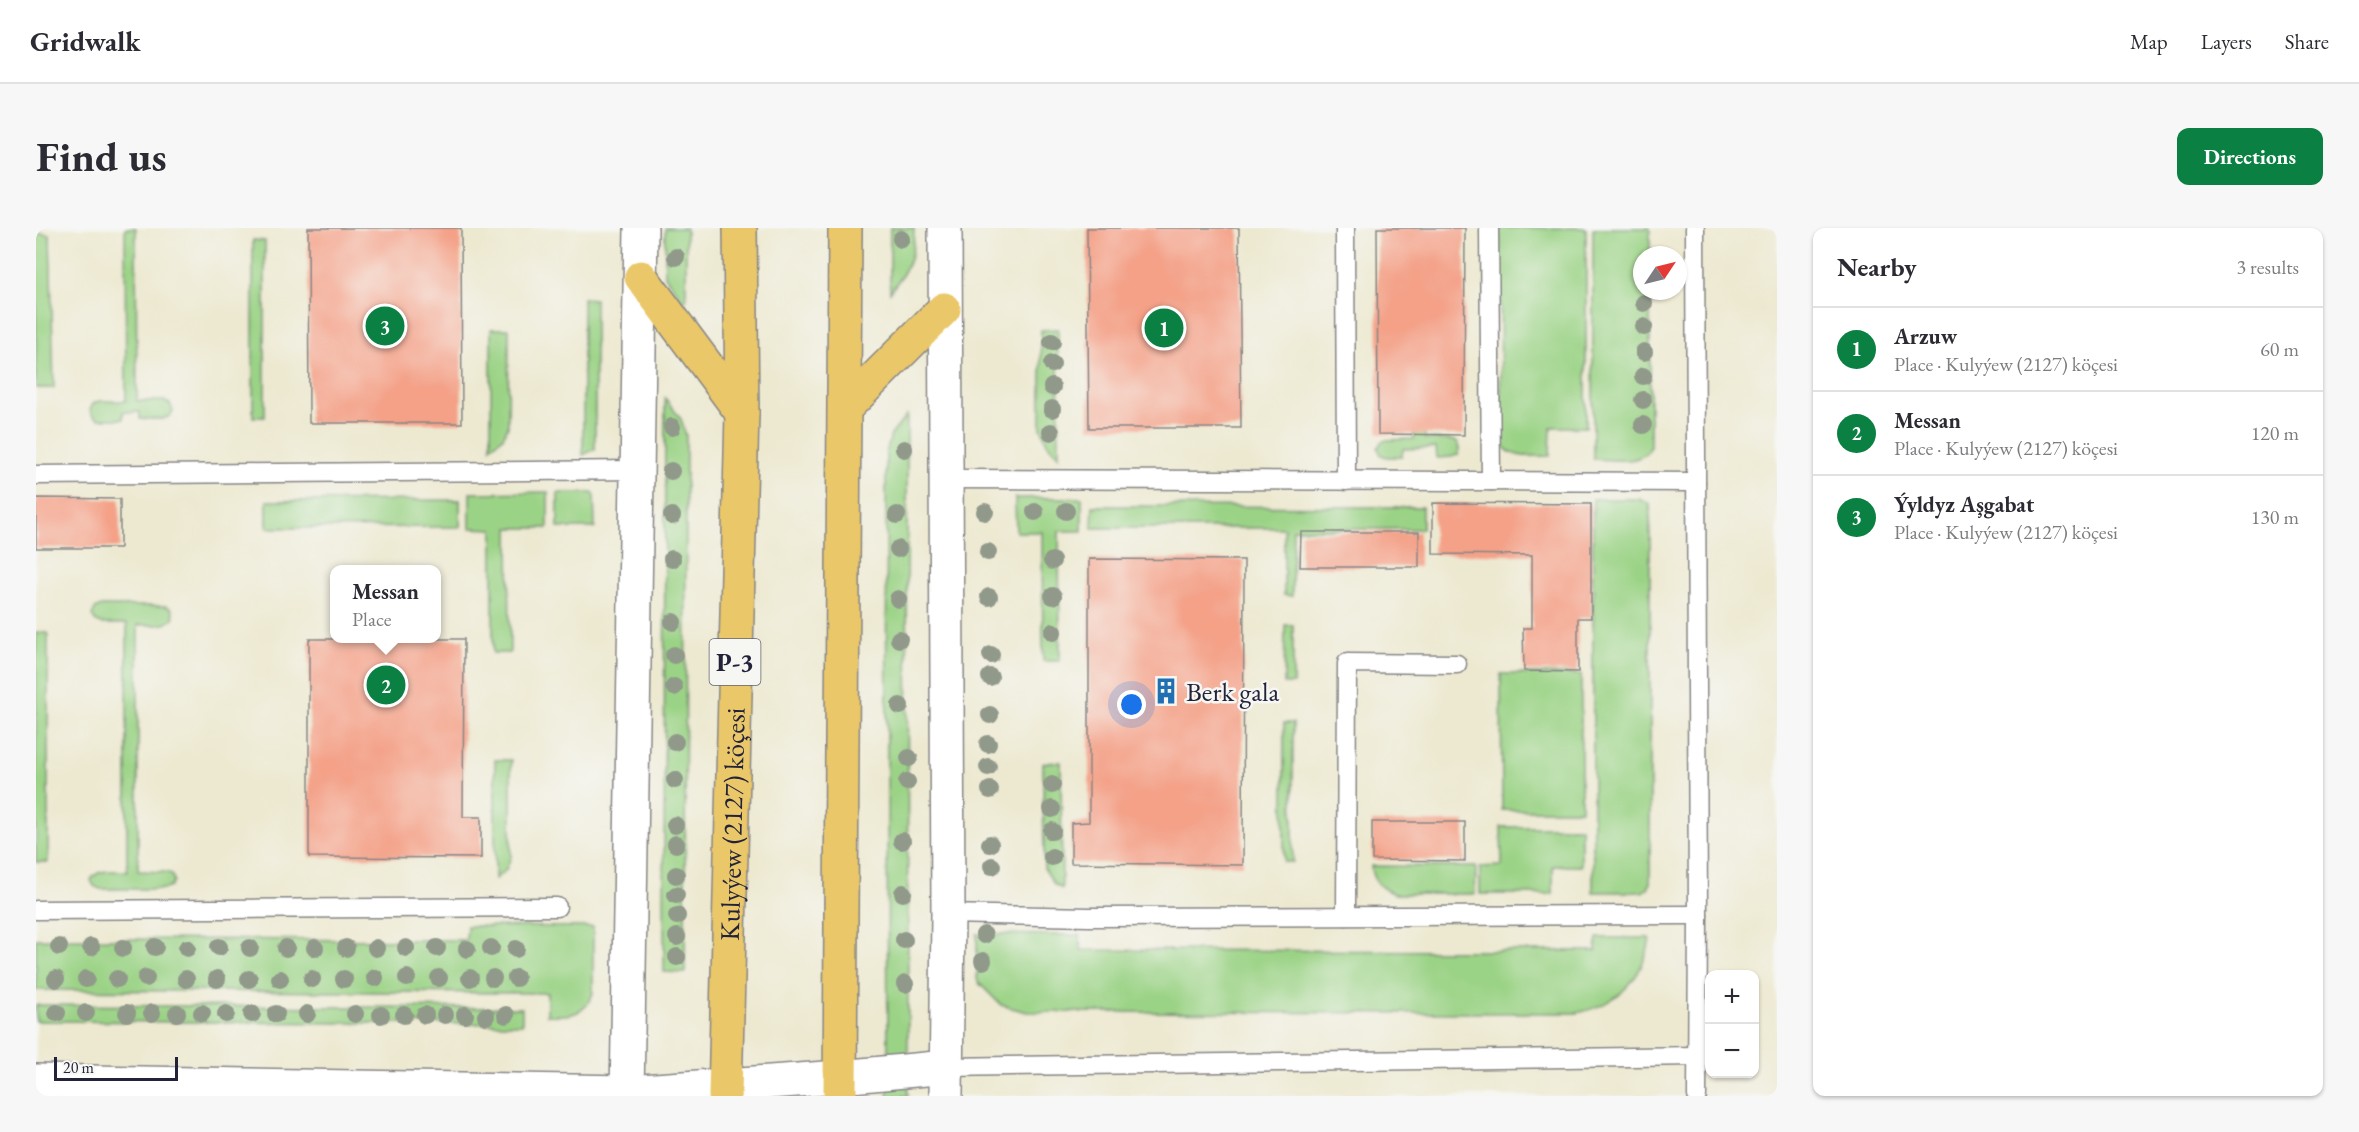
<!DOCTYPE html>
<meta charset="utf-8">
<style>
body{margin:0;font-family:"EB Garamond",serif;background:#f7f7f7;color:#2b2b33}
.controls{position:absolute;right:18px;bottom:18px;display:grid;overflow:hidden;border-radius:12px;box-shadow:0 2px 4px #0004}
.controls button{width:54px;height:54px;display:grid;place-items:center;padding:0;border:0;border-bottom:2px solid #e1e1e2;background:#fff;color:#2b2b33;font:30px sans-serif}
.compass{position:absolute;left:1597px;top:18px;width:54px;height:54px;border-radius:50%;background:#fff;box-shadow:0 2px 4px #0004;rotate:55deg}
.scale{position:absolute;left:18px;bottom:15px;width:124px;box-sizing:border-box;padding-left:6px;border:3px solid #22223b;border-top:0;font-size:16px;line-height:21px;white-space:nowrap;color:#22223b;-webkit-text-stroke:4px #f6f6f2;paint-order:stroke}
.you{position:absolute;left:1096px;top:477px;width:21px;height:21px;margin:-15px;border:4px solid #fff;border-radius:50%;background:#1a73e8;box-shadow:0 0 0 9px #1a73e833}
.badge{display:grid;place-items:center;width:39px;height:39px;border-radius:50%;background:#0b8043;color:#fff;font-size:20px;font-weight:700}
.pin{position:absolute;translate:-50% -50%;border:3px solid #fff;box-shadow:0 2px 6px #0006}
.popup{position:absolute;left:294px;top:337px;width:111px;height:78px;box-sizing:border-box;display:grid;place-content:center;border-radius:12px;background:#fff;filter:drop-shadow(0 2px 4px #0005);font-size:20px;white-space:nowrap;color:#7c7c81}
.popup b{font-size:22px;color:#2b2b33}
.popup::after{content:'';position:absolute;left:50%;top:100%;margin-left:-12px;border:12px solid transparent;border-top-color:#fff}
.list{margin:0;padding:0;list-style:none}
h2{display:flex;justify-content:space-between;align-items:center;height:78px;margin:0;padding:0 24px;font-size:26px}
h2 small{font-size:20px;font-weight:400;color:#7c7c81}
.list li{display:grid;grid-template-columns:39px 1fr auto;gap:18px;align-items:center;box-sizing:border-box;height:84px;padding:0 24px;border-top:2px solid #e1e1e2}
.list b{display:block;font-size:22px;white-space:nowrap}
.list p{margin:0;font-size:20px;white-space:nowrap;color:#7c7c81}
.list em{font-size:20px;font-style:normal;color:#7c7c81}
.map{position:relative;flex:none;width:1741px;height:868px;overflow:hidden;border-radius:12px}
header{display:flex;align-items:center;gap:36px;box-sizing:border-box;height:84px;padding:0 30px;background:#fff;border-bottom:2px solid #e1e1e2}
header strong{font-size:28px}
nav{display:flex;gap:33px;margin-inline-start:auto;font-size:21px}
.intro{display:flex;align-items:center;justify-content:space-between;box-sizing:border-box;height:144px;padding:0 36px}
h1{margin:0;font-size:42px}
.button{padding:15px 27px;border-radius:12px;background:#0b8043;color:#fff;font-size:21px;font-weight:700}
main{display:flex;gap:36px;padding:0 36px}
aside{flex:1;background:#fff;border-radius:12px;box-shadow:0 2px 4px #0004}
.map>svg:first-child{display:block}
.green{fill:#9bd386;stroke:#5e7a60;stroke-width:1.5}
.building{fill:#f4a188}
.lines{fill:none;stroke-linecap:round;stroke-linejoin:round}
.service-casing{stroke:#888686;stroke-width:21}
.minor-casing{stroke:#888686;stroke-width:36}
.trunk-casing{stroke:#888686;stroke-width:36}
.service{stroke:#fff;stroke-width:18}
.minor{stroke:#fff;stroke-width:33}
.trunk{stroke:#eac769;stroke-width:33}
.tree{fill:#91998b}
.labels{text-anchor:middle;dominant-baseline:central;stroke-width:5;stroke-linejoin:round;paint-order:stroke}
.shield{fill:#f6f6f2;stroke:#626272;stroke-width:1.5}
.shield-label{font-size:26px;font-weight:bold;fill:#22223b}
.poi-label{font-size:27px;fill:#22223b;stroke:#f6f6f2;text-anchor:start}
.street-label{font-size:27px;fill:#22223b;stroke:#f6f6f2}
</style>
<header>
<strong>Gridwalk</strong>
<nav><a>Map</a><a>Layers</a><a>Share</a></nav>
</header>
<div class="intro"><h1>Find us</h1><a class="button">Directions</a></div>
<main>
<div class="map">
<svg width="1741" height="868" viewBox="0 0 1741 868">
<rect width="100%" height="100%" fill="#f6f6f2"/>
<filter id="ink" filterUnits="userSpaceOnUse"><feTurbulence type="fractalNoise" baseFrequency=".0167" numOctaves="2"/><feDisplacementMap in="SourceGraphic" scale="12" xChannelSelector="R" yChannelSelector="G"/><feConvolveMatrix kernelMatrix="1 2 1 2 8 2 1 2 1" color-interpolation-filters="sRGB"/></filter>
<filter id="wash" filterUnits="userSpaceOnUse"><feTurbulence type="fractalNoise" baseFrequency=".008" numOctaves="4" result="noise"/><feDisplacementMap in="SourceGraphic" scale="24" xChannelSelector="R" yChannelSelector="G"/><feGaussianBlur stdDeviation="1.35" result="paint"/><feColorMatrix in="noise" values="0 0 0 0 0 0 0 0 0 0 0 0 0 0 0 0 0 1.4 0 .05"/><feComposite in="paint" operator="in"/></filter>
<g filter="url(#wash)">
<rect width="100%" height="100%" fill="#ede9d1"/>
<g class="green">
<path d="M89,0H100L101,173H128L134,176L137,183L134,188L127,191H104V184H87V191H63L57,188L54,182L57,176L63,173H90Z"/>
<path d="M629,0H650V72L648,74L629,48Z"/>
<path d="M854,0H878C878,30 872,41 854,64Z"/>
<path d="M1377,0H1389V211L1416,212L1422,214L1424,221L1422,227L1415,229L1401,230L1400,220L1367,221L1366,229H1351L1345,227L1342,220L1345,214L1351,212L1378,211Z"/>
<path d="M1464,0H1550V199H1515L1514,228C1497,228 1475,232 1465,215Z"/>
<path d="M1557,0H1614V27H1606V63H1614V220C1606,238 1573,231 1557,231Z"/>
<path d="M0,5L14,7L18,160H0Z"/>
<path d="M217,12L229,13V189H217Z"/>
<path d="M547,70L559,71V221L547,227Z"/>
<path d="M455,101H473L472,198L467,209L455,219Z"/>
<path d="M1022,101L1023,228L1011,215L1005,199V102Z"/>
<path d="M629,170L645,191L650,208L649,745L628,744Z"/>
<path d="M871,187L872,868H852L850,225L855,207Z"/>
<path d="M512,264V300H473L474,425H457V301L434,300V265Z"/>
<path d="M522,265H558L559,300H522Z"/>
<path d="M979,270H1046V303H1023L1024,433H1007L1006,304H980Z"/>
<path d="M1557,271H1603L1614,276V655L1612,660L1606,664H1557Z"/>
<path d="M424,272V299L231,300V273Z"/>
<path d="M1057,278L1386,279V301H1257L1256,368L1248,367V300H1056Z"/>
<path d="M65,378H130L136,381L138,388C132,401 115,396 102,397V643L129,644L136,646L138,653L135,659L129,661H64L58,658L55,652C62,639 78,644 91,643V396H65L59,393L56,387L59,381Z"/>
<path d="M1249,397H1257V456H1248Z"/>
<rect x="0" y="405" width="12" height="229"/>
<path d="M1465,446H1545V582H1466Z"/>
<rect x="1248" y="495" width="9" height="139"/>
<path d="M459,532H475V628L470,642L459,651Z"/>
<path d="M1025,534L1026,661L1018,656L1008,640L1007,535Z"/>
<path d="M1465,599H1545V638H1517V666H1444V639L1466,638Z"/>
<path d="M1335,638L1440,639L1439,666H1358C1346,661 1335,653 1335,638Z"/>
<path d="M431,698L557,699V765C550,788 532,788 511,787V765L0,762V711L430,712Z"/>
<path d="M941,706L1044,707L1045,722L1560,723L1561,710H1614C1607,752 1582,776 1541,785L991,784L965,777L943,755L941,751Z"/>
<path d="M0,777L486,780V796L0,793Z"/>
</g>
<g id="blocks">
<g class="building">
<path d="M272,0H425L426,195H273Z"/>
<path d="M1051,0H1203L1205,200H1053Z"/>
<path d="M1341,0H1429L1428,207L1342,206Z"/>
<path d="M0,270L84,271V320H0Z"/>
<path d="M1397,275L1555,276V390H1542V444L1488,443L1487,400H1496V327L1397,326Z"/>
<path d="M1265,304H1383V339H1264Z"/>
<path d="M1053,331L1208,332L1207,637L1035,635V595L1053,594Z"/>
<path d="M273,411H428L427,589H445V630L273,629Z"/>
<path d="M1336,594H1429V633L1336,632Z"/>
</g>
</g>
</g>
<g filter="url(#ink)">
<use href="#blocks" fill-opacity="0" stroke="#888686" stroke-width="1.5"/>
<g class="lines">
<g class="service-casing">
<g id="service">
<path d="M1309,0L1310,253"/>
<path d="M1453,0L1455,253"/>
<path d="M1659,0L1662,687L1661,868"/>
<path d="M0,247L602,242"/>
<path d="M910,251L1660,254"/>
<path d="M0,682L521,679"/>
<path d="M912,686L1053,689L1662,687"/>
<path d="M1310,688L1311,435L1421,436"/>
<path d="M911,839L1661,828"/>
</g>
</g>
<g class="minor-casing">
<g id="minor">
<path d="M909,0L912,686L910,868"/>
<path d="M0,853L591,864L804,849L911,839"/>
<path d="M591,868L605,0"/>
</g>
</g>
<g class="trunk-casing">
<g id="trunk">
<path d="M605,49L706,185"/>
<path d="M809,180L908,81"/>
<path id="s1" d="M689,868L706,185L704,0"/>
<path d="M804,868L809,0"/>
</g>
</g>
<use href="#service" class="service"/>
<use href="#minor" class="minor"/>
<use href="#trunk" class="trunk"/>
</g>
<g class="tree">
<circle cx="865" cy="11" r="9"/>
<circle cx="640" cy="29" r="9"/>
<circle cx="1608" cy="75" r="9"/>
<circle cx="1608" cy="99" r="9"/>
<circle cx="1016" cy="114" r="9"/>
<circle cx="1608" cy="124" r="9"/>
<circle cx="1016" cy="136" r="9"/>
<circle cx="1607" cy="148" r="9"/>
<circle cx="1016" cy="159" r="9"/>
<circle cx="1607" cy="172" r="9"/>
<circle cx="1016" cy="181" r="9"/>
<circle cx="1607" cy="197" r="9"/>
<circle cx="636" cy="199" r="9"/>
<circle cx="1015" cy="204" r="9"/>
<circle cx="868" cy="221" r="9"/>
<circle cx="635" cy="243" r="9"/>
<circle cx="1030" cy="283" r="9"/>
<circle cx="949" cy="284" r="9"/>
<circle cx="999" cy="284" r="9"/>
<circle cx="861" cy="287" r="9"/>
<circle cx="636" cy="288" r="9"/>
<circle cx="862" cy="321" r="9"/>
<circle cx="952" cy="324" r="9"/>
<circle cx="636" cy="331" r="9"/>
<circle cx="1016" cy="333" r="9"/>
<circle cx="1017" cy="368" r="9"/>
<circle cx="953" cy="369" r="9"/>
<circle cx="862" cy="371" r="9"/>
<circle cx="637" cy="394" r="9"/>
<circle cx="1017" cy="404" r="9"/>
<circle cx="863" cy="411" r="9"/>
<circle cx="638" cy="427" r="9"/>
<circle cx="955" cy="427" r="9"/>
<circle cx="954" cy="449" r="9"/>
<circle cx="638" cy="459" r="9"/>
<circle cx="864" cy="478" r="9"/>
<circle cx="954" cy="487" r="9"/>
<circle cx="639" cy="514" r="9"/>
<circle cx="952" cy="516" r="9"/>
<circle cx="873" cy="530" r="9"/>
<circle cx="952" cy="539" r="9"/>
<circle cx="639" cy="552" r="9"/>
<circle cx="871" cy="554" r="9"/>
<circle cx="1016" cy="557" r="9"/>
<circle cx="954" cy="562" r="9"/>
<circle cx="1016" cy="581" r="9"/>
<circle cx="639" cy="597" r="9"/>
<circle cx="1016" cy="603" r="9"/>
<circle cx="866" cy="613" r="9"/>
<circle cx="640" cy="616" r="9"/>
<circle cx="954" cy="616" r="9"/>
<circle cx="1016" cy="629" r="9"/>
<circle cx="956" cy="638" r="9"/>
<circle cx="640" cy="647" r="9"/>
<circle cx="867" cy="665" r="9"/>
<circle cx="640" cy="667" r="9"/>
<circle cx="641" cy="688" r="9"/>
<circle cx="948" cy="707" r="9"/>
<circle cx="641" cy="709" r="9"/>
<circle cx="868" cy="712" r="9"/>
<circle cx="23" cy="719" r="9"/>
<circle cx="55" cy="719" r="9"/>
<circle cx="119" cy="719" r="9"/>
<circle cx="183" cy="719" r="9"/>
<circle cx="87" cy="720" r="9"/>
<circle cx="151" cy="720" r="9"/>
<circle cx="214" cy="720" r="9"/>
<circle cx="250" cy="720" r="9"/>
<circle cx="279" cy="720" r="9"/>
<circle cx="310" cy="720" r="9"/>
<circle cx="340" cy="720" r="9"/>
<circle cx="370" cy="720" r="9"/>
<circle cx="401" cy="720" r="9"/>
<circle cx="455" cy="720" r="9"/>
<circle cx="431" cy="721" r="9"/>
<circle cx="480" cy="721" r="9"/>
<circle cx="641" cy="729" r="9"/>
<circle cx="947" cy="733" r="9"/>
<circle cx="110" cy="750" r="9"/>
<circle cx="339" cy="750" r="9"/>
<circle cx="371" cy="750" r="9"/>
<circle cx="403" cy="750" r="9"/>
<circle cx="434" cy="750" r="9"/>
<circle cx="457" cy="750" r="9"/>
<circle cx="480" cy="750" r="9"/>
<circle cx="20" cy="751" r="9"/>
<circle cx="50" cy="751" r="9"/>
<circle cx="81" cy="751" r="9"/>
<circle cx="150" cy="751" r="9"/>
<circle cx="181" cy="751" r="9"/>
<circle cx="213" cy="751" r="9"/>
<circle cx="244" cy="751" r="9"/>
<circle cx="276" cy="751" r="9"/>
<circle cx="308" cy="751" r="9"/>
<circle cx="869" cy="756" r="9"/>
<circle cx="21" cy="785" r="9"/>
<circle cx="50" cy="785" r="9"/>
<circle cx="91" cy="785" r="9"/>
<circle cx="116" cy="785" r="9"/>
<circle cx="141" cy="785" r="9"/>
<circle cx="166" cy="785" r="9"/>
<circle cx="190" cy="786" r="9"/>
<circle cx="216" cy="786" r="9"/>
<circle cx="240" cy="786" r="9"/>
<circle cx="271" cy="786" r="9"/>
<circle cx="319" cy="786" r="9"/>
<circle cx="345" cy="787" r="9"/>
<circle cx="368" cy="787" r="9"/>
<circle cx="389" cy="787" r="9"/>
<circle cx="409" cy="787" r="9"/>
<circle cx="429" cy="787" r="9"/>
<circle cx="470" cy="787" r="9"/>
<circle cx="450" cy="788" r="9"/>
</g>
</g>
<defs>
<g id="building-bare" transform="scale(2.07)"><path d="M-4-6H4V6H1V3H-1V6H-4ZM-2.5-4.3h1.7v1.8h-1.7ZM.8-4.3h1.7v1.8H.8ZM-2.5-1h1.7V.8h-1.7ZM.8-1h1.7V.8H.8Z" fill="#1f6fb2" stroke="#f6f6f2" stroke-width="2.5" paint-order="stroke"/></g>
</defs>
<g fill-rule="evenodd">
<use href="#building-bare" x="1130" y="463"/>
</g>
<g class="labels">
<rect class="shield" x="673.5" y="411" width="51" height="46" rx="4.5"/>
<g class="shield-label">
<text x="699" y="434">P-3</text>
</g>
<g class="poi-label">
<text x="1150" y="463">Berk gala</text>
</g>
<g class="street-label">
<text stroke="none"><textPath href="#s1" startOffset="272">Kulyýew (2127) köçesi</textPath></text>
</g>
</g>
</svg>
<div class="controls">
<button>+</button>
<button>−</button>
</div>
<svg class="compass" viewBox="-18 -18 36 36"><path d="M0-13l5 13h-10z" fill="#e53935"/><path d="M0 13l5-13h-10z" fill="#7c7c81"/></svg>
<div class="scale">20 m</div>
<div class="you"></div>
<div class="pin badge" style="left:1128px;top:100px">1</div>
<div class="pin badge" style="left:350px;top:457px">2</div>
<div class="popup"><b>Messan</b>Place</div>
<div class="pin badge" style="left:349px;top:98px">3</div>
</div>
<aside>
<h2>Nearby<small>3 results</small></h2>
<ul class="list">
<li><span class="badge">1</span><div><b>Arzuw</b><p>Place · Kulyýew (2127) köçesi</p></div><em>60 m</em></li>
<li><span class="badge">2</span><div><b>Messan</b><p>Place · Kulyýew (2127) köçesi</p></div><em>120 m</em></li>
<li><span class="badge">3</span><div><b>Ýyldyz Aşgabat</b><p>Place · Kulyýew (2127) köçesi</p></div><em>130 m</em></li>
</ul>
</aside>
</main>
